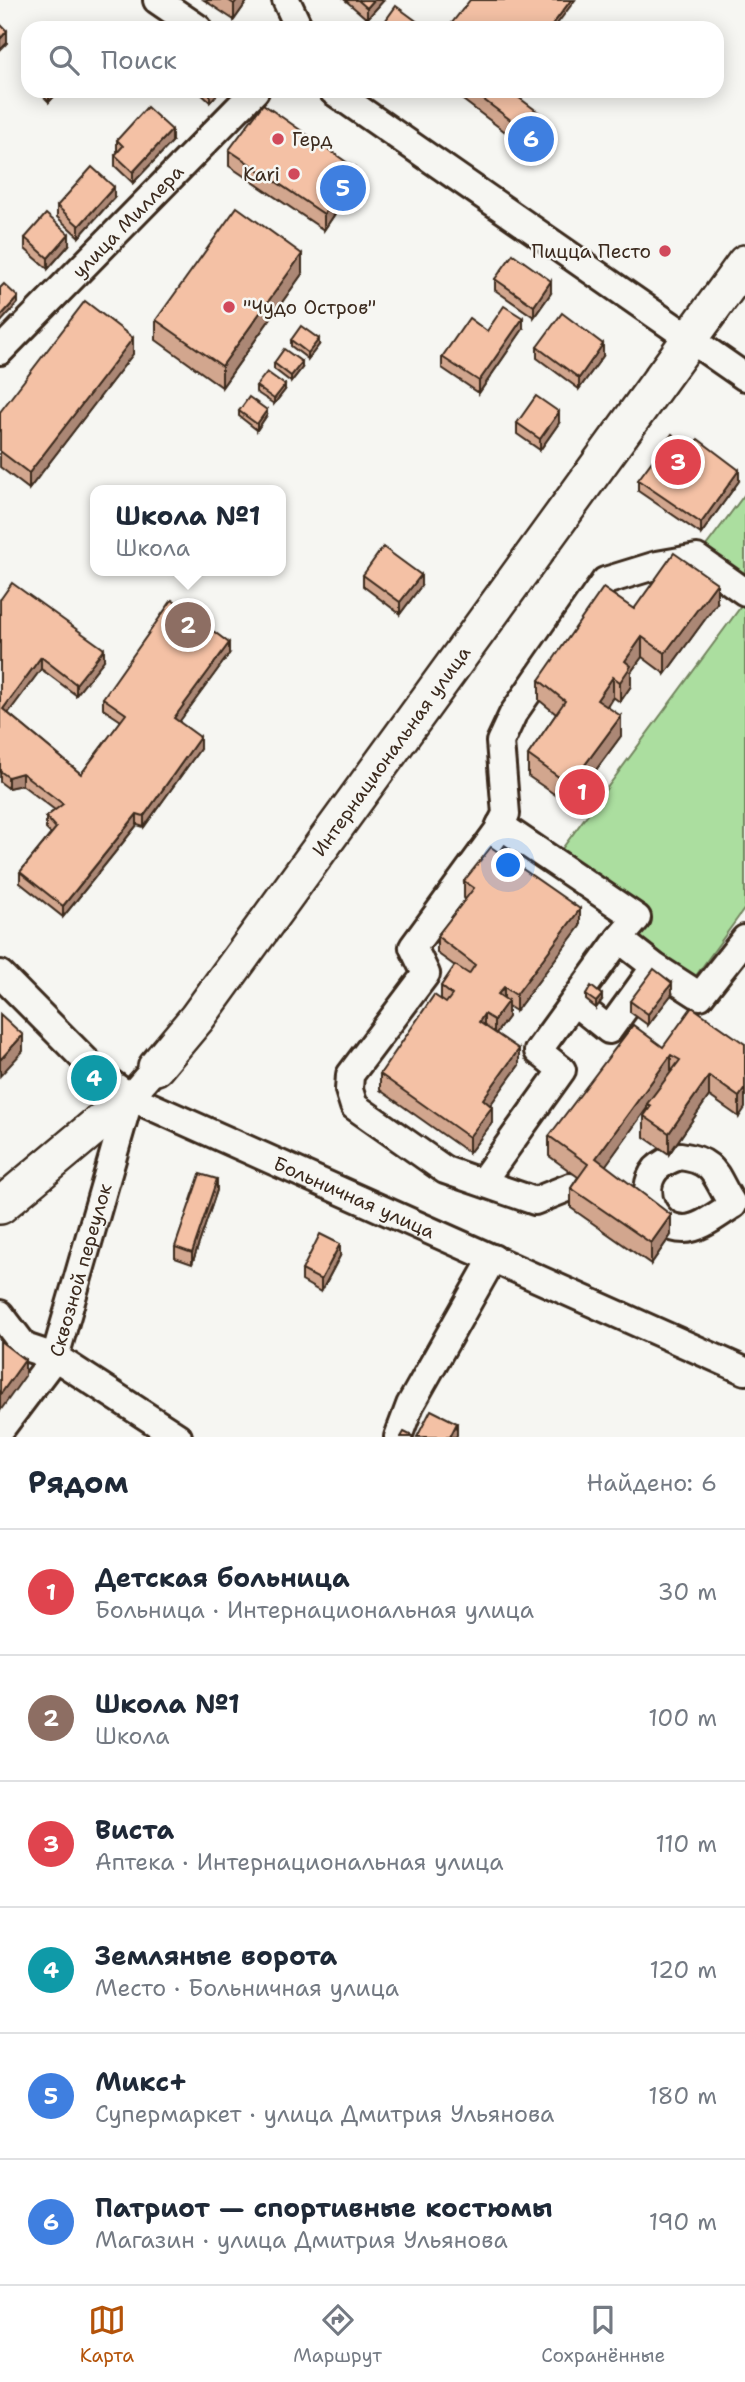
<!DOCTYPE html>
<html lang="ru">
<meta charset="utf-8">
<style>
body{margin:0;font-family:"Shantell Sans",sans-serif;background:#f2f2f3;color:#1f2937}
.you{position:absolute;left:509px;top:866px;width:24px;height:24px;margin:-18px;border:5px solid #fff;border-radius:50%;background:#1a73e8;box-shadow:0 0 0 10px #1a73e833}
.badge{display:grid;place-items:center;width:46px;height:46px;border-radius:50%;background:#b45309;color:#fff;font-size:23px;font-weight:700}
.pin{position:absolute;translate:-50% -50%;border:4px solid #fff;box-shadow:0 2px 7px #0006}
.popup{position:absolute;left:90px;top:485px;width:196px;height:91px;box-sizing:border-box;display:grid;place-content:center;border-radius:14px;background:#fff;filter:drop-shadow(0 2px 5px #0005);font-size:23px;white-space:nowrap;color:#747a83}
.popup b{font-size:26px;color:#1f2937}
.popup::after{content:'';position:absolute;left:50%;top:100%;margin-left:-14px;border:14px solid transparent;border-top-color:#fff}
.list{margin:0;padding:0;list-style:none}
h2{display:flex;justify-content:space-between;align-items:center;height:91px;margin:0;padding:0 28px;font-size:30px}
h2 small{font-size:23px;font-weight:400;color:#747a83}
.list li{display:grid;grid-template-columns:46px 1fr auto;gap:21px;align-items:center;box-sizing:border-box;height:126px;padding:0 28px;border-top:2px solid #e0e1e3}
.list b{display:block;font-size:26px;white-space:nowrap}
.list p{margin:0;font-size:23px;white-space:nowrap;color:#747a83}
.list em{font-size:23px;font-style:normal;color:#747a83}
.icon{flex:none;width:38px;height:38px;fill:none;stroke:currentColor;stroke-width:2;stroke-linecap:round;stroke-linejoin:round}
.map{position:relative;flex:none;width:745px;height:1437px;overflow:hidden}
.search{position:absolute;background:#fff;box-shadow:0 4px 18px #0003;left:21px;right:21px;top:21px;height:77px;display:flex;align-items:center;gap:18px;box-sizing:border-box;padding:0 24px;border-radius:21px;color:#747a83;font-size:26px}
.sheet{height:847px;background:#fff}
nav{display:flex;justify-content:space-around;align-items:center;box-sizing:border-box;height:98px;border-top:2px solid #e0e1e3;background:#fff;font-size:19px;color:#747a83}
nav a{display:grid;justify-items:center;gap:4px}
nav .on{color:#b45309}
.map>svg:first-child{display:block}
.green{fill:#abde9f;stroke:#73845e;stroke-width:2}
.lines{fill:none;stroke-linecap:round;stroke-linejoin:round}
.minor-casing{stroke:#3b2a1e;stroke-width:32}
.major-casing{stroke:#3b2a1e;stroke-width:40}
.minor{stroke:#f6f6f2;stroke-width:26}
.major{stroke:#f6f6f2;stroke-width:35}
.wall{fill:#d2a68e;stroke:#3b2a1e;stroke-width:2}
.shaded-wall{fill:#ab8774;stroke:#3b2a1e;stroke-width:2}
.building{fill:#f4c1a5;stroke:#3b2a1e;stroke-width:2}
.poi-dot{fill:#d1495b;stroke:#f6f6f2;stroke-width:2.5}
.labels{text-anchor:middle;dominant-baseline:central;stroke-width:5;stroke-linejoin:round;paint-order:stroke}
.poi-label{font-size:19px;fill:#3b2a1e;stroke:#f6f6f2;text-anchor:start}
.street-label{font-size:19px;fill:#3b2a1e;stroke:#f6f6f2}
</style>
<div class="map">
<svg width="745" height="1437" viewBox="0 0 745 1437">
<rect width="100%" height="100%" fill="#f6f6f2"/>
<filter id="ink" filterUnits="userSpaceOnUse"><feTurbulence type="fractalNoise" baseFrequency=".0143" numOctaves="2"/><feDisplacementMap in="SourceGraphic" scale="14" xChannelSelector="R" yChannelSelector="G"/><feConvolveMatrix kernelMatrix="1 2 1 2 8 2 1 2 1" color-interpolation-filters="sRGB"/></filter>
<g filter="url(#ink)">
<g class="green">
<path d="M745,494V592L697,558Z"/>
<path d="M745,601V908L687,988L619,939L636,919L553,861Z"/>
</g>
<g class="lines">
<g class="minor-casing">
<g id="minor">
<path d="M157,0L198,28"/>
<path d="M286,0L299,28"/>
<path d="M333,91L745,377"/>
<path id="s1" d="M0,351L255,91"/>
<path d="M619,939L655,967L700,996L745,939"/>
<path id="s2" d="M0,974L102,1077L130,1097L745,1371"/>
<path d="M574,1002L609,1030L651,972"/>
<path d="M680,1156C718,1161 714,1177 733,1205C719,1213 701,1229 684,1229C655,1229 637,1192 656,1169C663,1162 671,1159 680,1156Z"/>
<path d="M482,1182L562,1070L538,1051L619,939L637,918L500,825"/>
<path d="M570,1187L535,1201L445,1170L354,1106L349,1090L350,1075L426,974L413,947L497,832L506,814L500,742L513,714L605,581L657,565L697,558L745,592"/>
<path d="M0,1314L25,1347L55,1357L178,1437"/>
<path id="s3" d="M0,1430L55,1357L130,1097L156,1067"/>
<path d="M398,1437L410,1405L493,1258"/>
</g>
</g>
<g class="major-casing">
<g id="major">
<path id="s4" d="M156,1067L197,1018L745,263"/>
<path d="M0,1206L130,1097"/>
</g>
</g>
<use href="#minor" class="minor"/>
<use href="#major" class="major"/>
</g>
<g class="wall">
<path d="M204,0H248L234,20Z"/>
<path d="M345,0H384L367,19Z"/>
<path d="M38,91H59L49,102Z"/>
<path d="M198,91H220L210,102Z"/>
<path d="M451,91H513L512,93L550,137L536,155Z"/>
<path d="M117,140L172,142L133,183L115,166V155L118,152L117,151Z"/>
<path d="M229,150L355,184L324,230L229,166Z"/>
<path d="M114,198L79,237L57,217V206Z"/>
<path d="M25,238L69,245L48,269L25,249Z"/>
<path d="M302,274L222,387L156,340V320Z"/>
<path d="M495,279L551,293L534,317L495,290Z"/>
<path d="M523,329L479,393L442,368V357L487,331Z"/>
<path d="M291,340L319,345L308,359L291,346Z"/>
<path d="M537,347L603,356L579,389L537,358Z"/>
<path d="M133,354L29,489L0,467V412Z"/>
<path d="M274,363L302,368L291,382L274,369Z"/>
<path d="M256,386L285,390L274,404L256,392Z"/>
<path d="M239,411L267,415L257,430L239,416Z"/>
<path d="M517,423H559L540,450L517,434Z"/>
<path d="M689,448L739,481L701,534L638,491V480Z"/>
<path d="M363,575L421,586L400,614L363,586Z"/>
<path d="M0,600L104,660L76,695L41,669L8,713L81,774L121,721L103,709V698L229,654L179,722L200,749L144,827L137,825L63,917L20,883V872L51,834L46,829V817L55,810L22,785L8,788L0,782Z"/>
<path d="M717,603L665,674L642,657L631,672V686L620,702L613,697L607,707L621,736L570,805L528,776V755L556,714L539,700V680L634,609Z"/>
<path d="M464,881L580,926L516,1011L508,1006V1017L496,1033L519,1065L490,1105L492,1123L469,1153L380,1090V1074L441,1000V986L455,966L437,953V936L466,899L464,898Z"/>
<path d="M672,994L648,1025L630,1012V1001Z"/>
<path d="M586,995L602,1000L596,1008L586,1000Z"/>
<path d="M745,1044L739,1117L709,1096L669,1154L644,1137V1116L647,1111V1108L605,1166L671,1235L651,1264L571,1208V1188L578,1177L549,1156V1136L663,1047Z"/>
<path d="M217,1190L192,1264L175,1258V1247Z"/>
<path d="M340,1256L321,1292L302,1281V1270Z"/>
</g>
<g class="shaded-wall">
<path d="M237,0H248L234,20V4Z"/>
<path d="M374,0H384L367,19V8Z"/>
<path d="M571,0H575L554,28H550Z"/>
<path d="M7,31V43L0,50V39Z"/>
<path d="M49,91H59L49,102Z"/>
<path d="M210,91H220L210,102Z"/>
<path d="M550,121V137L536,155V139Z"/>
<path d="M172,130V142L133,183V172Z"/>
<path d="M355,168V184L324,230V214Z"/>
<path d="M114,187V198L79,237V226Z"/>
<path d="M69,234V245L48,269V258Z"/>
<path d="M302,254V274L222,387V366Z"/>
<path d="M551,281V293L534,317V306Z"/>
<path d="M18,297V303L0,323V317Z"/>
<path d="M523,318V329L479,393V381Z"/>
<path d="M133,338V354L29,489V473Z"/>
<path d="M319,339V345L308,359V353Z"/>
<path d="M603,344V356L579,389V378Z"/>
<path d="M302,362V368L291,382V376Z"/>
<path d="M285,385V390L274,404V399Z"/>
<path d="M267,410V415L257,430V424Z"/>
<path d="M559,412V423L540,450V439Z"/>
<path d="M739,470V481L701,534V523Z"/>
<path d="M421,575V586L400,614V602Z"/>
<path d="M717,583V603L665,674V653Z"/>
<path d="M642,637V657L631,672V686L620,702V682L625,661Z"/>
<path d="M229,643V654L174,729V718Z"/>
<path d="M104,649V660L76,695V684Z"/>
<path d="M41,657V669L3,720V709Z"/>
<path d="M613,677V697L597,720V700Z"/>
<path d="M621,716V736L570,805V785Z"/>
<path d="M200,737V749L144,827V816Z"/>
<path d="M22,773V785L8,788V777Z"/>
<path d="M137,814V825L63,917V906Z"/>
<path d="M580,909V926L516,1011V995Z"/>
<path d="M672,983V994L648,1025V1014Z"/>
<path d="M504,987V1003L498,994Z"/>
<path d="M602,995V1000L596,1008V1002Z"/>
<path d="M508,1001V1017L494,1036V1020Z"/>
<path d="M484,1014V1030L479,1022Z"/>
<path d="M23,1035V1051L0,1076V1060Z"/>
<path d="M519,1049V1065L483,1115V1099Z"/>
<path d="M671,1055V1075L647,1104V1108L596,1179V1158Z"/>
<path d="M709,1076V1096L669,1154V1133Z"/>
<path d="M745,1088V1108L739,1117V1097Z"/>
<path d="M492,1107V1123L469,1153V1137Z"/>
<path d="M217,1179V1190L192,1264V1253Z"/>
<path d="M671,1215V1235L651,1264V1243Z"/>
<path d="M340,1244V1256L321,1292V1280Z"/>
<path d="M25,1360V1376L0,1411V1395Z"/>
<path d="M457,1423V1435L456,1437H450Z"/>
</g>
<g class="building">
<path d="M228,0H237L234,4Z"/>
<path d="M358,0H374L367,8Z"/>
<path d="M470,0H571L550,28H448Z"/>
<path d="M396,6L426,28H388L383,24Z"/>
<path d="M0,24L7,31L0,39Z"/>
<path d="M472,91H510L550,121L536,139Z"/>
<path d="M263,104L355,168L324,214L229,150Z"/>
<path d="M147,107L172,130L133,172L115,155L123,146L117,140Z"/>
<path d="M92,167L114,187L79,226L57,206Z"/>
<path d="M237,207L302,254L222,366L156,320Z"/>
<path d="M46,214L69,234L48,258L25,238Z"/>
<path d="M513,254L551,281L534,306L495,279Z"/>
<path d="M4,284L18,297L0,317V288Z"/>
<path d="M85,301L133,338L29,473L0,451V412Z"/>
<path d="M504,306L523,318L479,381L442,357L469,318L487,331Z"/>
<path d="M562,313L603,344L579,378L537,347Z"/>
<path d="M301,326L319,339L308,353L291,340Z"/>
<path d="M284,349L302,362L291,376L274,363Z"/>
<path d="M267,372L285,385L274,399L256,386Z"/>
<path d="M536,396L559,412L540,439L517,423Z"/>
<path d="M249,397L267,410L257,424L239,411Z"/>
<path d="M672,434L689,448L698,439L739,470L701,523L638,480Z"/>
<path d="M383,547L421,575L400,602L363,575Z"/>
<path d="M674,553L717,583L665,653L642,637L625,661L631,666L620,682L613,677L597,700L621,716L570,785L528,755L565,701L539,680L603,588L634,609Z"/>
<path d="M12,583L104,649L76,684L41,657L3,709L81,774L126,714L103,698L172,600L229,643L174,718L200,737L144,816L137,814L63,906L20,872L56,828L46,817L63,804L22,773L8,777L0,771V600Z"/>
<path d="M491,847L580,909L516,995L504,987L498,994L508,1001L494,1020L484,1014L479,1022L519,1049L483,1099L492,1107L469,1137L380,1074L434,995L446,1003L452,995L441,986L455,965L469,974L475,965L437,936L474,888L464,881Z"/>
<path d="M654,969L672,983L648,1014L630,1001Z"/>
<path d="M591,986L602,995L596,1002L586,995Z"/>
<path d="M692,1007L745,1044V1088L739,1097L709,1076L669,1133L644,1116L651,1106L647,1104L680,1060L671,1055L596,1158L671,1215L651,1243L571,1188L588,1164L549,1136L633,1025L663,1047Z"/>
<path d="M0,1014L23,1035L0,1060Z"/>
<path d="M200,1174L217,1179L192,1253L175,1247Z"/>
<path d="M320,1234L340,1244L321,1280L302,1270Z"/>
<path d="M0,1341L25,1360L0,1395Z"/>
<path d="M431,1410L457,1423L450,1437H417Z"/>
<path d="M404,1432L414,1437H401Z"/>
</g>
</g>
<g class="poi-dot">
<circle cx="278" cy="139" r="7"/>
<circle cx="294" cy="174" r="7"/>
<circle cx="665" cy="251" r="7"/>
<circle cx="229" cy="307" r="7"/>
</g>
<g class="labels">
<g class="poi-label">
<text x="292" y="139">Герд</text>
<text x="280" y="174" text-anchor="end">Kari</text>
<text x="651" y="251" text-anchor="end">Пицца Песто</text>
<text x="243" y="307">"Чудо Остров"</text>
</g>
<g class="street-label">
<text stroke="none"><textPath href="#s1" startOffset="182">улица Миллера</textPath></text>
<text stroke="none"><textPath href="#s4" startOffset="394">Интернациональная улица</textPath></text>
<text stroke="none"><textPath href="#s2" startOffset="425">Больничная улица</textPath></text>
<text stroke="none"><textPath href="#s3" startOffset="182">Сквозной переулок</textPath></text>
</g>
</g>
</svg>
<div class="you"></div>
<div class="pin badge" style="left:582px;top:792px;background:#e0444e">1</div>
<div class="pin badge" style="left:188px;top:625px;background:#8d6e63">2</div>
<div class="popup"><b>Школа №1</b>Школа</div>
<div class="pin badge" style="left:678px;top:462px;background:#e0444e">3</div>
<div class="pin badge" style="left:94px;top:1078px;background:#0f9aa8">4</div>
<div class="pin badge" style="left:343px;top:188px;background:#3f7fe0">5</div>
<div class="pin badge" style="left:531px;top:139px;background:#3f7fe0">6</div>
<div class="search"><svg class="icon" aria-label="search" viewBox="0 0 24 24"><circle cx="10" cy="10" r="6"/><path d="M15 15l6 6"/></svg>Поиск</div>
</div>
<section class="sheet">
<h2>Рядом<small>Найдено: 6</small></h2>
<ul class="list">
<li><span class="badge" style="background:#e0444e">1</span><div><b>Детская больница</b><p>Больница · Интернациональная улица</p></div><em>30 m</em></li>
<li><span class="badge" style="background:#8d6e63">2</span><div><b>Школа №1</b><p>Школа</p></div><em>100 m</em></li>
<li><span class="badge" style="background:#e0444e">3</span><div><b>Виста</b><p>Аптека · Интернациональная улица</p></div><em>110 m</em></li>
<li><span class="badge" style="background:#0f9aa8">4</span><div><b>Земляные ворота</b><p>Место · Больничная улица</p></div><em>120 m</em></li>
<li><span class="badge" style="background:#3f7fe0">5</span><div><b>Микс+</b><p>Супермаркет · улица Дмитрия Ульянова</p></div><em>180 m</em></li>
<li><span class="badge" style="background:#3f7fe0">6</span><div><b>Патриот — спортивные костюмы</b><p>Магазин · улица Дмитрия Ульянова</p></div><em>190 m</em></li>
</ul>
</section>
<nav>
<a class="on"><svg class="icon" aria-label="map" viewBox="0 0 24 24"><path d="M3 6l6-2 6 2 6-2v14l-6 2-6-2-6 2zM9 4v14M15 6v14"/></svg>Карта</a>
<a><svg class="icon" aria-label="directions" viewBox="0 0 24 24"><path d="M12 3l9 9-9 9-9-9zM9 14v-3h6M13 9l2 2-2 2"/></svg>Маршрут</a>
<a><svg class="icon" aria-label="saved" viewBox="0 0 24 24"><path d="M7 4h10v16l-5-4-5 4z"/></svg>Сохранённые</a>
</nav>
